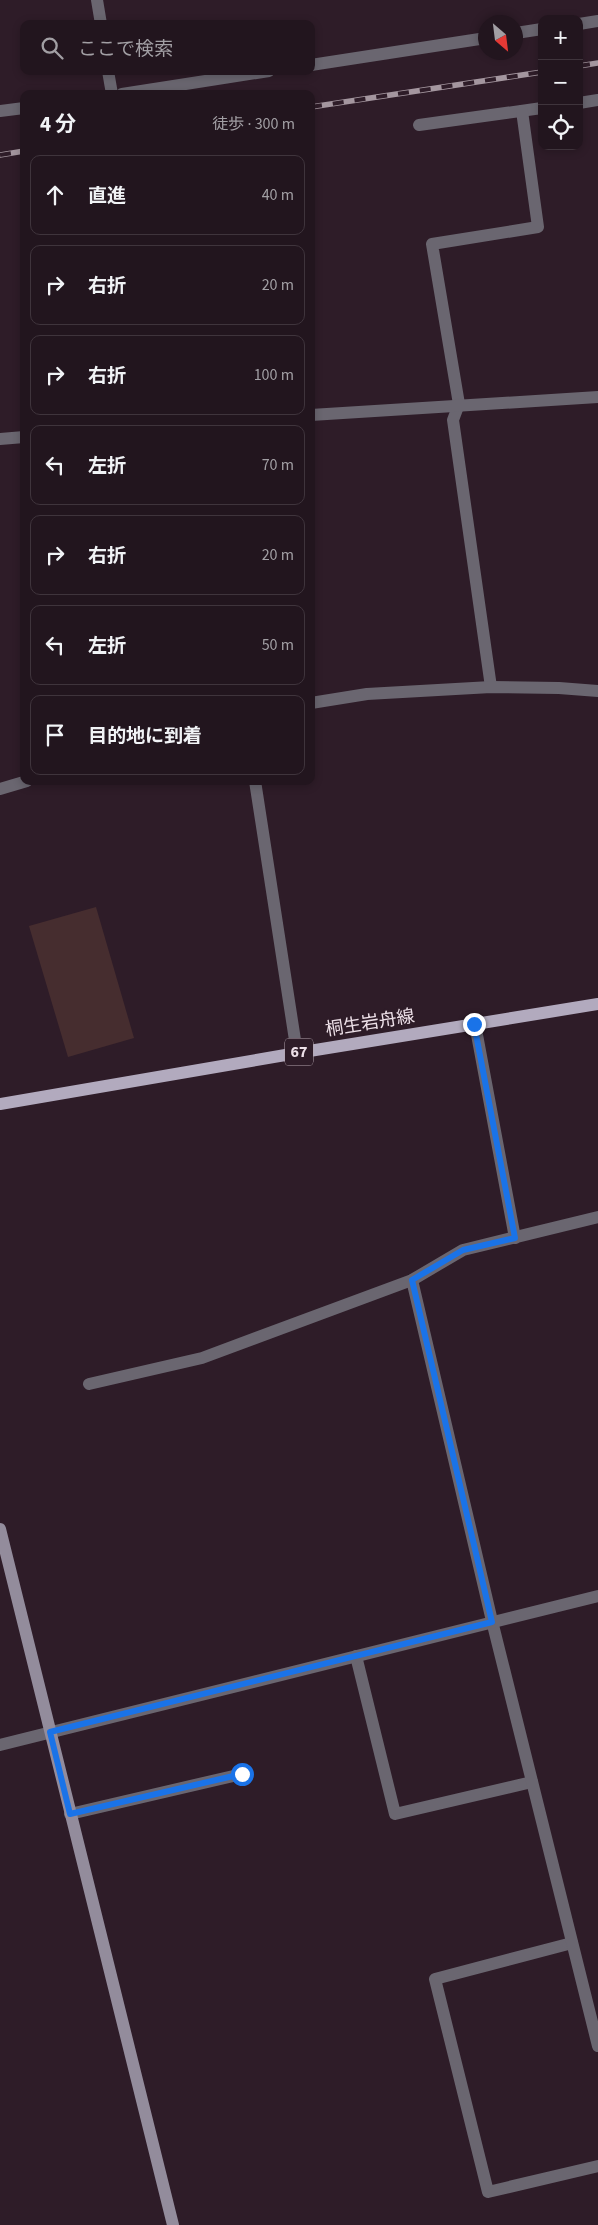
<!DOCTYPE html>
<html lang="ja">
<meta charset="utf-8">
<style>
body{margin:0;font-family:"Source Sans 3","Noto Sans JP",sans-serif;background:#2a1e27;color:#f1f3f6}
.controls{position:absolute;right:15px;top:15px;display:grid;overflow:hidden;border-radius:10px;box-shadow:0 2px 8px #0003}
.controls button{width:45px;height:45px;display:grid;place-items:center;padding:0;border:0;border-bottom:1px solid #3f343c;background:#22151e;color:#f1f3f6;font:25px sans-serif}
.compass{position:absolute;left:478px;top:15px;width:45px;height:45px;border-radius:50%;background:#22151e;box-shadow:0 2px 8px #0003;rotate:152deg}
.stop{position:absolute;width:15px;height:15px;margin:-11px;border:4px solid #1a73e8;border-radius:50%;background:#fff}
.stop.end{background:#1a73e8;border-color:#fff;box-shadow:0 1px 5px #0008}
.list{margin:0;padding:0;list-style:none}
h2{display:flex;justify-content:space-between;align-items:center;height:65px;margin:0;padding:0 20px;font-size:21px}
h2 small{font-size:16px;font-weight:400;color:#a29fa4}
.list li{display:grid;grid-template-columns:32px 1fr auto;gap:15px;align-items:center;box-sizing:border-box;height:80px;margin:0 10px 10px;padding:0 10px;border:1px solid #3f343c;border-radius:10px}
.list b{display:block;font-size:19px;white-space:nowrap}
.list em{font-size:16px;font-style:normal;color:#a29fa4}
.icon{flex:none;width:28px;height:28px;fill:none;stroke:currentColor;stroke-width:2;stroke-linecap:round;stroke-linejoin:round}
.map{position:relative;flex:none;width:598px;height:2225px;overflow:hidden}
.search{position:absolute;background:#22151e;box-shadow:0 2px 8px #0003;left:20px;top:20px;width:295px;height:55px;display:flex;align-items:center;gap:12px;box-sizing:border-box;padding:0 18px;border-radius:10px;color:#a29fa4;font-size:19px}
.panel{position:absolute;background:#22151e;box-shadow:0 2px 8px #0003;left:20px;top:90px;width:295px;height:695px;border-radius:10px}
.map>svg:first-child{display:block}
.building{fill:#462d2f}
.lines{fill:none;stroke-linecap:round;stroke-linejoin:round}
.lane{stroke:#6a6670;stroke-width:12}
.street{stroke:#6a6670;stroke-width:12}
.secondary{stroke:#938c9c;stroke-width:12}
.primary{stroke:#b2aabe;stroke-width:12}
.rail-casing{stroke:#a4969f;stroke-width:5.5}
.rail{stroke:#2e1c28;stroke-width:4;stroke-dasharray:11;stroke-linecap:butt}
.route{stroke:#1a73e8;stroke-width:6}
.labels{text-anchor:middle;dominant-baseline:central;stroke-width:4;stroke-linejoin:round;paint-order:stroke}
.shield{fill:#2e1c28;stroke:#b4a5ae;stroke-width:1}
.shield-label{font-size:16px;font-weight:bold;fill:#ede0e8}
.street-label{font-size:18px;fill:#ede0e8;stroke:#2e1c28}
</style>
<div class="map">
<svg width="598" height="2225" viewBox="0 0 598 2225">
<rect width="100%" height="100%" fill="#2e1c28"/>
<path class="building" d="M96,907L134,1038L68,1057L29,926Z"/>
<g class="lines">
<g class="lane">
<path d="M579,103L598,100"/>
<path d="M419,125L542,108"/>
<path d="M459,404L432,244L538,227L522,111"/>
<path d="M356,1656L395,1814L532,1782"/>
<path d="M70,1814L242,1774"/>
<path d="M572,1943L435,1979L488,2192L598,2166"/>
</g>
<g class="street">
<path d="M97,0L101,24"/>
<path d="M579,24L598,21"/>
<path d="M516,33L542,29"/>
<path d="M311,65L486,38"/>
<path d="M108,71L112,94"/>
<path d="M122,94L269,71"/>
<path d="M0,111L24,108"/>
<path d="M459,404L453,420L491,687"/>
<path d="M311,415L598,397"/>
<path d="M0,439L24,437"/>
<path d="M311,703L367,694L491,687L559,688L598,691"/>
<path d="M255,781L297,1053"/>
<path d="M0,789L27,781"/>
<path d="M475,1024L515,1238"/>
<path d="M412,1280L492,1621L598,2046"/>
<path d="M89,1384L202,1358L412,1280L463,1250L598,1217"/>
<path d="M0,1745L598,1596"/>
</g>
<path class="secondary" d="M0,1529L173,2225"/>
<path class="primary" d="M0,1104L297,1053L598,1004"/>
<g class="rail-casing">
<g id="rail">
<path d="M579,66L598,63"/>
<path d="M311,107L542,72"/>
<path d="M0,155L24,151"/>
</g>
</g>
<use href="#rail" class="rail"/>
</g>
<g class="lines">
<path class="route" d="M242,1774L70,1814L50,1732L492,1622L412,1280L463,1250L515,1238L474,1024"/>
</g>
<g class="labels">
<rect class="shield" x="285" y="1038.5" width="28" height="27" rx="4"/>
<g class="shield-label">
<text x="299" y="1052">67</text>
</g>
<g class="street-label">
<text transform="translate(370 1023) rotate(-9)">桐生岩舟線</text>
</g>
</g>
</svg>
<div class="controls">
<button>+</button>
<button>−</button>
<button><svg class="icon" aria-label="locate" viewBox="0 0 24 24"><circle cx="12" cy="12" r="6"/><path d="M12 2v4M12 18v4M2 12h4M18 12h4"/></svg></button>
</div>
<svg class="compass" viewBox="-18 -18 36 36"><path d="M0-13l5 13h-10z" fill="#e53935"/><path d="M0 13l5-13h-10z" fill="#a29fa4"/></svg>
<div class="stop" style="left:242px;top:1774px"></div>
<div class="stop end" style="left:474px;top:1024px"></div>
<div class="search"><svg class="icon" aria-label="search" viewBox="0 0 24 24"><circle cx="10" cy="10" r="6"/><path d="M15 15l6 6"/></svg>ここで検索</div>
<section class="panel">
<h2>4 分<small>徒歩 · 300 m</small></h2>
<ul class="list">
<li><svg class="icon" aria-label="ahead" viewBox="0 0 24 24"><path d="M12 20V5M6 11l6-6 6 6"/></svg><div><b>直進</b></div><em>40 m</em></li>
<li><svg class="icon" aria-label="right" viewBox="0 0 24 24"><path d="M7 20v-9h11M14 6l5 5-5 5"/></svg><div><b>右折</b></div><em>20 m</em></li>
<li><svg class="icon" aria-label="right" viewBox="0 0 24 24"><path d="M7 20v-9h11M14 6l5 5-5 5"/></svg><div><b>右折</b></div><em>100 m</em></li>
<li><svg class="icon" aria-label="left" viewBox="0 0 24 24"><path d="M17 20v-9H6M10 6l-5 5 5 5"/></svg><div><b>左折</b></div><em>70 m</em></li>
<li><svg class="icon" aria-label="right" viewBox="0 0 24 24"><path d="M7 20v-9h11M14 6l5 5-5 5"/></svg><div><b>右折</b></div><em>20 m</em></li>
<li><svg class="icon" aria-label="left" viewBox="0 0 24 24"><path d="M17 20v-9H6M10 6l-5 5 5 5"/></svg><div><b>左折</b></div><em>50 m</em></li>
<li><svg class="icon" aria-label="arrive" viewBox="0 0 24 24"><path d="M6 21V4h12l-3 4 3 4H6"/></svg><div><b>目的地に到着</b></div></li>
</ul>
</section>
</div>
